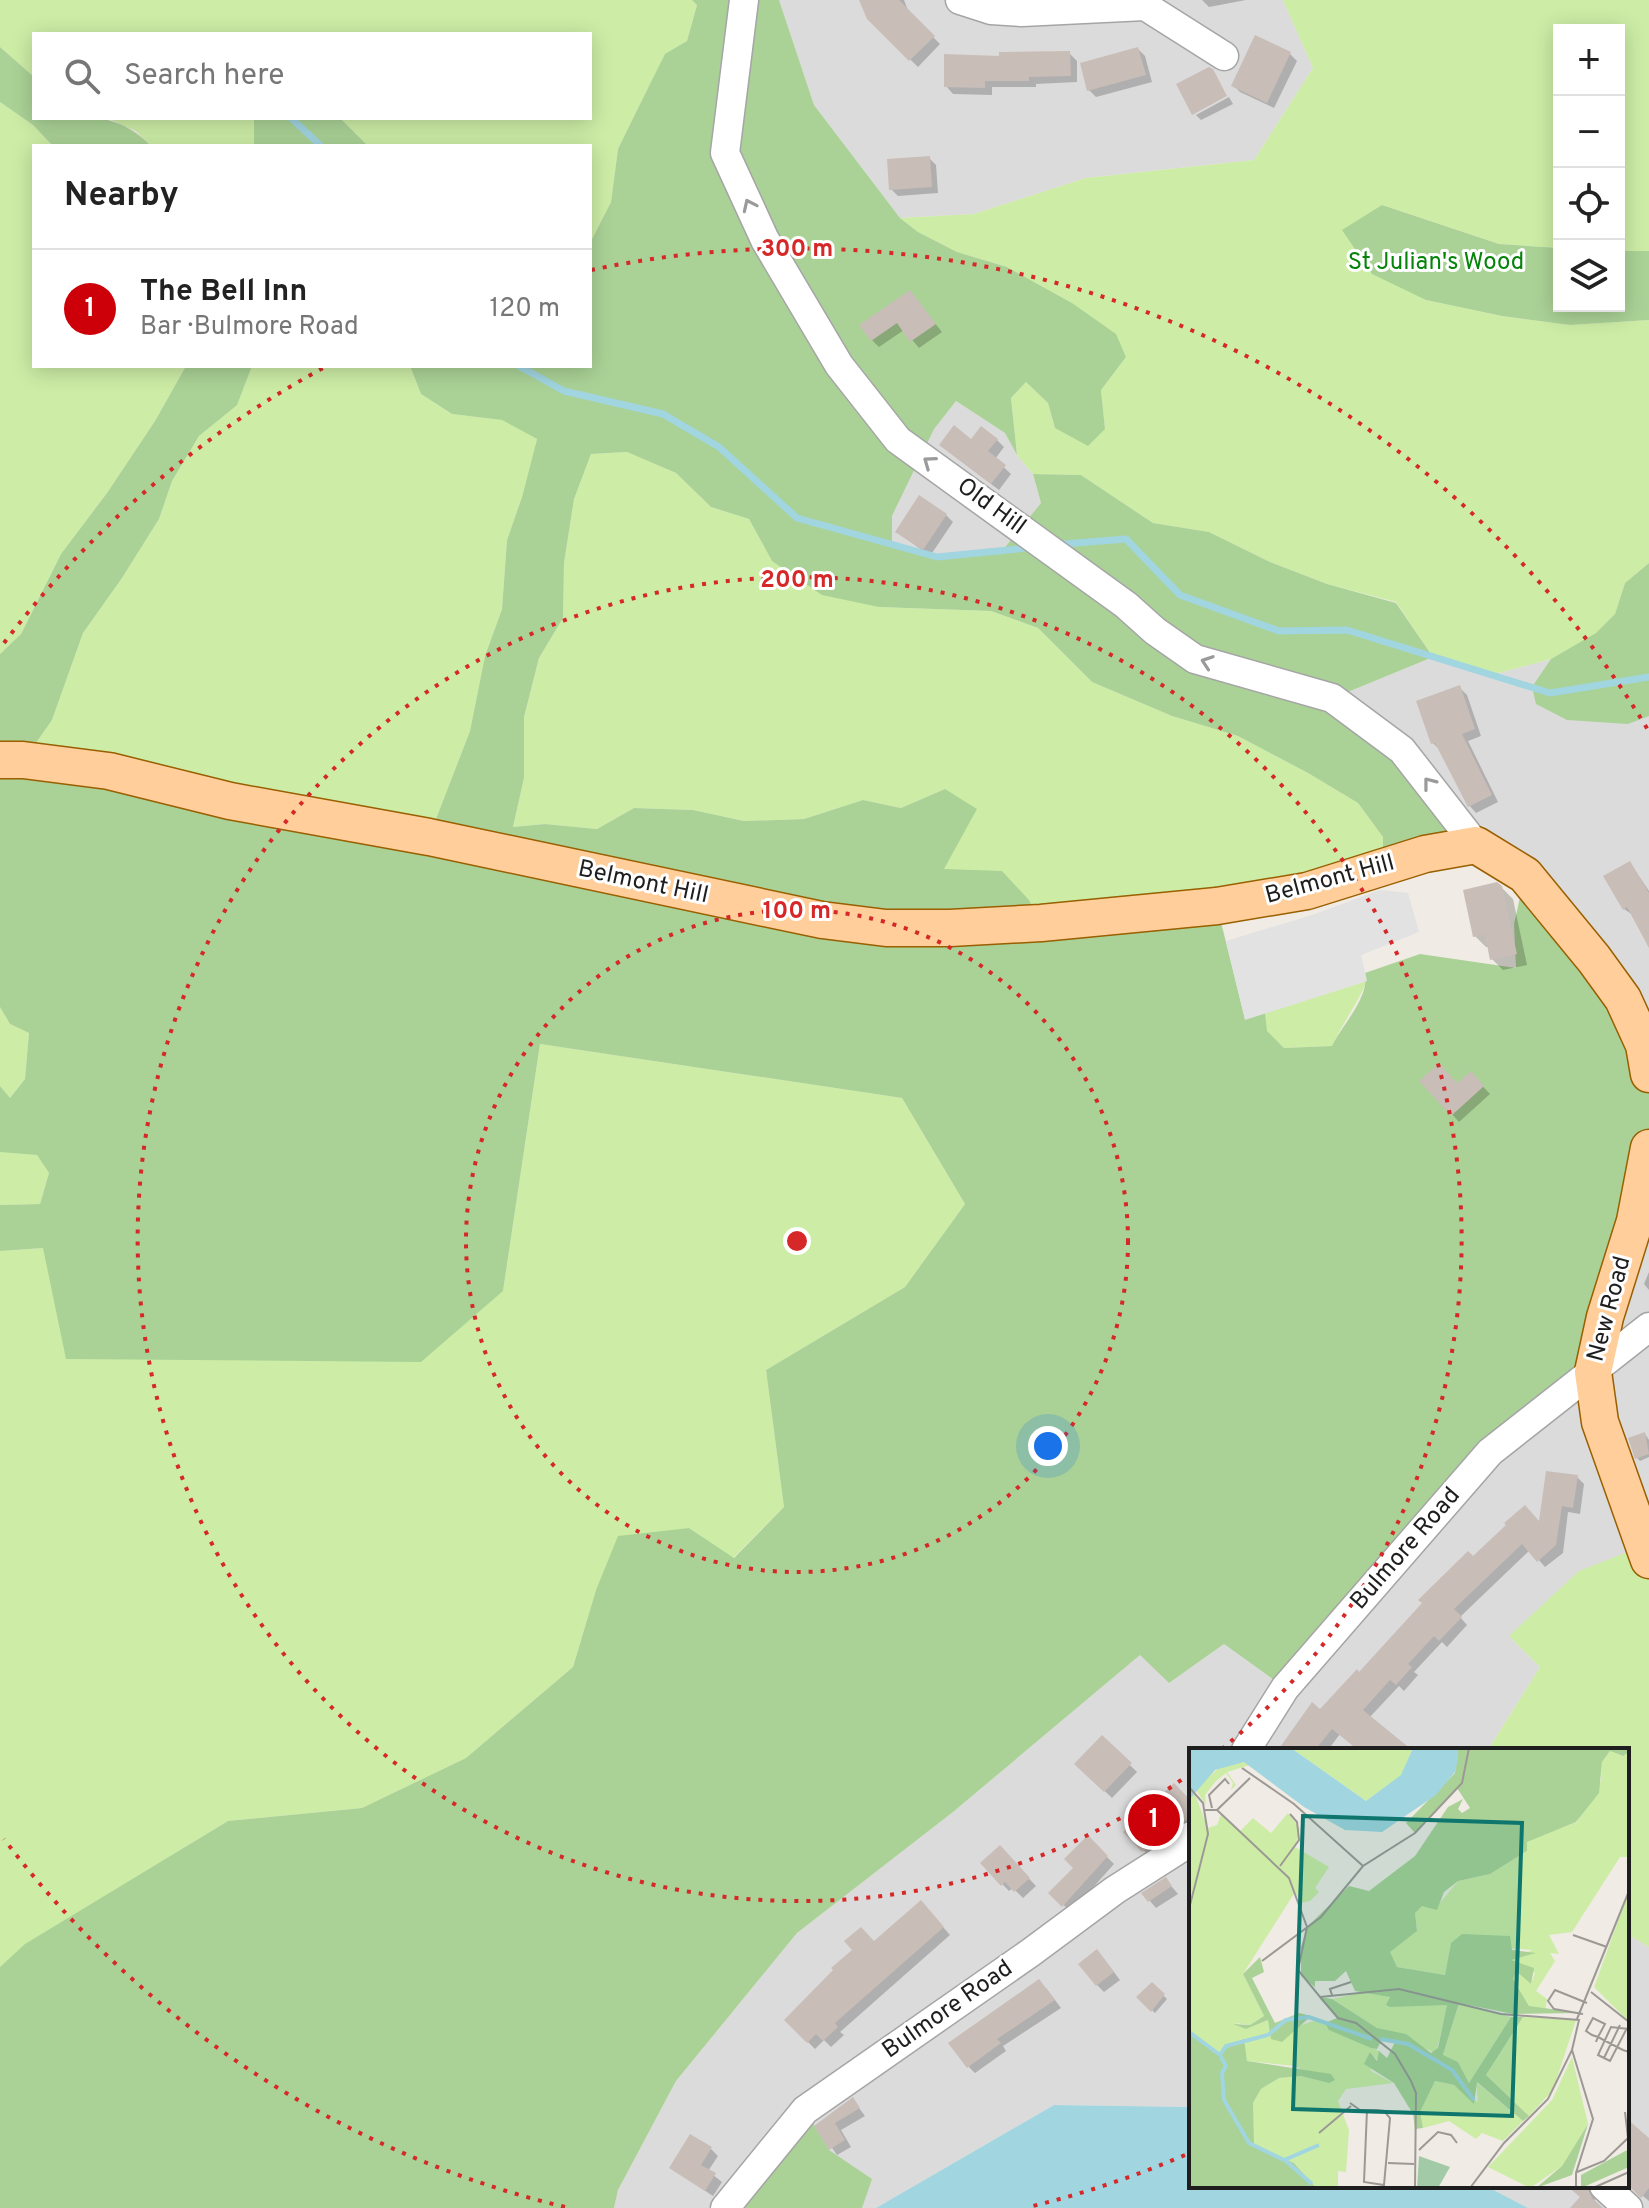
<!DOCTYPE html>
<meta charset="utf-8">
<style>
body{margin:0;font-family:Overpass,sans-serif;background:#f6f6f6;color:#222}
.controls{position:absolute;right:24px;top:24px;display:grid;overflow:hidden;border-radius:0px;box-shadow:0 4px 20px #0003}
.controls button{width:72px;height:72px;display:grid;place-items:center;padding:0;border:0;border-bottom:2px solid #e0e0e0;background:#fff;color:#222;font:40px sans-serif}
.you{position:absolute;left:1048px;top:1446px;width:28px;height:28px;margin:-20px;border:6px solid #fff;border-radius:50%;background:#1a73e8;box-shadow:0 0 0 12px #1a73e833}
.badge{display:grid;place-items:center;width:52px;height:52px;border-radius:50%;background:#cd000a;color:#fff;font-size:26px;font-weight:700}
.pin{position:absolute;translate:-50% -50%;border:4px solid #fff;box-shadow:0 2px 8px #0006}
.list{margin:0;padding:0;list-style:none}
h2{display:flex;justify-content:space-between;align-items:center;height:104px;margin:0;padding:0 32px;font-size:34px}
h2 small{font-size:26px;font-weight:400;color:#767676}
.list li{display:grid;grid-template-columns:52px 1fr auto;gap:24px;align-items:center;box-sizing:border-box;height:120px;padding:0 32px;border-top:2px solid #e0e0e0}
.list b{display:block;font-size:30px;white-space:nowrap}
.list p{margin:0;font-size:26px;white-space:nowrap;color:#767676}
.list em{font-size:26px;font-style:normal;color:#767676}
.icon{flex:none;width:44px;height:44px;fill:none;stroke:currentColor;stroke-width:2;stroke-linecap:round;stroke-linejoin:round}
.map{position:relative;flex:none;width:1649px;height:2208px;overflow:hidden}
.search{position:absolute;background:#fff;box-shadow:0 4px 20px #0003;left:32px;top:32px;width:560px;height:88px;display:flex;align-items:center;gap:20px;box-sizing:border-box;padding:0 28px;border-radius:0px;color:#767676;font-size:30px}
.panel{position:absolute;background:#fff;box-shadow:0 4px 20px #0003;left:32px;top:144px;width:560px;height:224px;border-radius:0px}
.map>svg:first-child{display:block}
.residential{fill:#dcdbdb}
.grass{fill:#cdeda6}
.forest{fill:#aad296}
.parking{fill:#e2e2e2}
.water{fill:#a1d5e0}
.shadow{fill:#0003}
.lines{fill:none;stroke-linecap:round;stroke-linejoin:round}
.stream{stroke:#a1d5e0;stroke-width:7}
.building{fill:#c8bdb7}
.minor-casing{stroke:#a5a5a5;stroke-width:31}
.major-casing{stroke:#995f00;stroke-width:39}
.minor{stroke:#fff;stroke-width:28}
.major{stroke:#ffce9a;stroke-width:36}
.oneway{stroke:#9a9a9a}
.ring{fill:none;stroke:#d62828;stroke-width:4;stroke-dasharray:4 8}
.labels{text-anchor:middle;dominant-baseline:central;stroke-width:6;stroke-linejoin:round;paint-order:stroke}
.park-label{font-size:24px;fill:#058409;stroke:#fff}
.street-label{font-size:24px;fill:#1e1e1e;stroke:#fff}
.inset-river{fill:none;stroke:#a1d5e0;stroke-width:4}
.inset-road{fill:none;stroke:#9c9995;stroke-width:2}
.view{fill:#0f766e;fill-opacity:0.15;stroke:#0f766e;stroke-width:4}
.inset-edge{fill:none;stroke:#1e1e1e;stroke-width:4}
.centre{fill:#d62828;stroke:#fff;stroke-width:4}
.ring-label{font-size:24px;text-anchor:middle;font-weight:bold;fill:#d62828;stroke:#fff;stroke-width:6;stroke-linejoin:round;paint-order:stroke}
</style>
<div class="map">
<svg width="1649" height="2208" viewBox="0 0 1649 2208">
<rect width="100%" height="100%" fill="#f0ebe4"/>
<g class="residential">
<path d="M774,0H1283L1313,68L1254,160L1086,178L974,214L900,218L814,105L779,1Z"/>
<path d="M956,401L1005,433L1017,455L1033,474L1041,503L1002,551L937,557L892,545V516L934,428Z"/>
<path d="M1649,652V1074L1623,999L1332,698L1433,657L1491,675L1551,659Z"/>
<path d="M1649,1148V1560L1510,1637L1540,1667L1488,1750H1191V2107L1054,2105L876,2208H614L618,2190L676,2081L797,1933L953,1812L1141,1654L1169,1683L1224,1644L1285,1688Z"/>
<path d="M1627,1934L1649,1947V2208H1528L1486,2186H1627Z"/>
</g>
<g class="grass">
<path d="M0,0H692L697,5L687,41L665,55L639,106L618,149L611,202L590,243V146H368L340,118H590V34H34V77L0,47Z"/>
<path d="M1283,0H1649V251H1619V30H1559V248L1499,244L1382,205L1426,300L1502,316L1570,325L1649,320V563L1625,583L1615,614L1596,634L1551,659L1491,675L1433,657L1396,602L1327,584L1270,562L1209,532L1153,523L1081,475L1033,474L1017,455L1011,398L1026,382L1048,403L1055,428L1105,429L1101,390L1126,357L1072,303L1007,267L957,252L918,232L900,218L974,214L1086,178L1254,160L1313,68Z"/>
<path d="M0,102L33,125L53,146H34V366H186L155,421L107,493L61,554L21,634L0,654Z"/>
<path d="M107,118H254V146H151L136,131Z"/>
<path d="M252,366H410L421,394L452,414L503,420L537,439L522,497L507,540L502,609L485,656L470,731L429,837L31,750L52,720L83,633L122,578L159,519L172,481L199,436L237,404Z"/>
<path d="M627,452L676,473L711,507L749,519L772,561L879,607L991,611L1038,628L1092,682L1172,716L1238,736L1308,773L1358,803L1383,837V866L1041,923L944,869L945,789L901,808L863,800L804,819L744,821L693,810L634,808L597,829L545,824L513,827L524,778V717L539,658L563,618L564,563L574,499L591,454Z"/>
<path d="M1367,981C1357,1004 1343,1023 1332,1046L1284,1048L1266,1031L1265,1013Z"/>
<path d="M0,1007L10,1024L29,1033L25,1079L10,1098L0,1086Z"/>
<path d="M540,1044L902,1098L965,1204L905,1287L766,1370L784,1507L733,1558L689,1528L596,1590L573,1667L466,1758L362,1808L228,1821L26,1944L0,1967V1251L43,1248L503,1291Z"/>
<path d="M7,1151L37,1155L49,1173L40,1204L0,1205V1152Z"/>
<path d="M1643,1546L1649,1560V1947L1627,1934V1750H1488L1540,1667L1509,1636L1579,1571Z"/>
</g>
<g class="forest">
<path d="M692,0H779L814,105L900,218L918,232L957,252L1007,267L1072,303L1116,334L1126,357L1101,390L1105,429L1088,446L1055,428L1048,403L1026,382L1011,398L1017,455L1005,433L956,401L934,429L892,516V545L937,557L1002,551L1041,503L1033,474L1081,475L1153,523L1209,532L1270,562L1327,584L1396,603L1433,657L1333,698L1476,845L1383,866V837L1358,803L1308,773L1238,736L1172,716L1092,682L1038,628L991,611L879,607L822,595L772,561L749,519L711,507L676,473L627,452L591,454L574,499L564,563L563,618L539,658L524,717V778L513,827L545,824L597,829L634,808L693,810L744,821L804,819L863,800L901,808L945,789L977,809L944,869L1002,871L1029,900L1041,923L1217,906L1245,1019L1265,1013L1267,1031L1284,1048L1332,1046C1342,1025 1370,997 1365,973L1420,954L1516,968L1514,924L1525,875L1649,1074V1147L1593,1372L1490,1452L1285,1688L1224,1644L1169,1683L1140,1655L953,1812L797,1933L676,2081L618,2190L614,2208H0V1967L25,1944L228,1821L362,1808L466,1758L573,1667L596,1590L618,1536L689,1528L734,1558L784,1507L766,1370L905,1287L965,1204L902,1098L540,1044L503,1291L421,1362L66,1359L43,1248L0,1251V1205L40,1204L49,1173L37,1155L0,1152V1086L10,1098L25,1079L29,1033L10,1024L0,1007V772L429,837L470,731L485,656L502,609L507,540L522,497L537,439L502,420L452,414L421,394L410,366H590V243L611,202L618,149L639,106L665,54L687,41L697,5Z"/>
<path d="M0,47L34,77V118C81,118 115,109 151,146H53L33,125L0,102Z"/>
<path d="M254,118H340L368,146H254Z"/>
<path d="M1382,205L1499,244L1559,248V306H1619V251H1649V320L1570,325L1502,316L1426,300L1372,274L1342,230Z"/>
<path d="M186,366H252L237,405L199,436L172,481L159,519L122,578L83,633L52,720L31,750L0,749V654L21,634L61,554L107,493L155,421Z"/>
<path d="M1649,563V716L1628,724L1567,720L1536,704L1532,687L1551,659L1596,633L1615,614L1625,583Z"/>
<path d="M805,2110L829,2150L872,2179L862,2208H725Z"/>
</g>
<path class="parking" d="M1380,890L1408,893L1419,932L1361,955L1367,981L1245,1020L1226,941L1312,915Z"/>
<path class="water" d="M1054,2105L1191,2107V2186H1486L1528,2208H876Z"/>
<g class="shadow">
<path d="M861,0H904L909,13L940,44L918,67L868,18Z"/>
<path d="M1202,0H1246L1209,7Z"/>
<path d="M1256,37L1290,54L1297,61L1274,108L1240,92L1233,85Z"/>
<path d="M1138,49L1145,56L1152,82L1096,97L1089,90Z"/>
<path d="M1069,53L1077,61V82L1036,84V87H992V95L953,94L946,86L1001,58Z"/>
<path d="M1229,97L1233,104L1201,120L1196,115Z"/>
<path d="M929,158L936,165L938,193L898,196L891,189Z"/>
<path d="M910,292L942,332L919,348L904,330L879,347L872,340Z"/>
<path d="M997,440L1004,447L995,459L1011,474L999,490L949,452L972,441Z"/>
<path d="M946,515L953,522L930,556L897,532Z"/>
<path d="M1460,688L1467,695L1481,736L1468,741L1498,802L1476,813L1469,805L1440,750L1433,743Z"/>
<path d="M1630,863L1649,891V944L1633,915L1624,909Z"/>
<path d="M1501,887L1513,899L1527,965L1503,970L1492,959L1489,947H1486L1475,936Z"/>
<path d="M1470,1073L1490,1094L1459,1122L1422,1081L1457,1085Z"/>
<path d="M1649,1272V1290L1644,1284Z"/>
<path d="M1645,1434L1649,1440V1457L1640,1461L1637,1458Z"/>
<path d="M1577,1477L1584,1484L1580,1514L1568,1512L1563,1553L1545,1567L1530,1550L1460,1617L1467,1625L1447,1647L1442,1642L1414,1672L1418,1675L1404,1691L1399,1686L1369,1718L1408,1750H1359L1340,1734L1328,1750H1280L1360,1674L1473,1559L1540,1524Z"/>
<path d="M1102,1738L1137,1772L1112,1798L1077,1764Z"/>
<path d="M1191,1804V1828L1151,1858L1126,1832Z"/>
<path d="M1088,1838L1114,1864L1071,1912L1051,1893L1075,1868Z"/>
<path d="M1000,1848L1036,1886L1023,1898L1013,1888L1009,1891L983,1864Z"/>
<path d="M1166,1880L1178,1894L1156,1908L1144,1894Z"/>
<path d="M928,1910L950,1935L840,2032L844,2035L831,2047L824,2040L815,2049L786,2020L875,1944Z"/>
<path d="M1104,1959L1120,1980L1104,1992L1097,1985Z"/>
<path d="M1152,1985L1167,1999L1155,2013L1139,1997Z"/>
<path d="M1046,1988L1061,2008L1003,2046L1006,2051L975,2073L968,2066Z"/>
<path d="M853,2100L865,2116L841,2130L851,2147L837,2155L817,2126Z"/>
<path d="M1627,2121L1649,2139V2201L1637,2191L1627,2161Z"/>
<path d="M711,2149L718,2156L708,2171L722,2182L713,2196L671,2168Z"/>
<path d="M1568,2186H1590L1594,2191L1595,2201L1601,2208H1583L1582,2198Z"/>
</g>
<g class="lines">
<g class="stream">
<path d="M291,118L321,146"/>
<path d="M519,366L564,391L663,414L719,447L797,518L937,557L1027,548"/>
<path d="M1064,544L1126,539L1180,595L1279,631L1347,630L1550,693L1649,677"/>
</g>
</g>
<g class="building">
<path d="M859,0H899L935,36L909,61L867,19Z"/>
<path d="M1255,35L1291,52L1267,103L1231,86Z"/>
<path d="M1138,47L1146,75L1087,91L1080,63Z"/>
<path d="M1070,51L1071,76L1029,77V81H985V88L944,87V54L999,56V52Z"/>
<path d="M1209,67L1213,69L1227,96L1192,115L1176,84Z"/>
<path d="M930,156L932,187L889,190L887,159Z"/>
<path d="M910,290L936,324L910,342L897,323L871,341L859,325Z"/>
<path d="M954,425L971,439L981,426L998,439L988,451L1006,465L991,484L939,445Z"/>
<path d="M919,495L947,514L923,550L895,532Z"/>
<path d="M1460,685L1475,729L1462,734L1492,795L1468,807L1435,743L1431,744L1416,701Z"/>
<path d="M1630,861L1649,893V948L1627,907L1623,910L1603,876Z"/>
<path d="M1497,882L1502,886L1517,954L1490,960L1485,935L1473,937L1463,890Z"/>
<path d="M1439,1063L1457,1083L1471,1071L1484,1086L1451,1116L1419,1081Z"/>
<path d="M1645,1432L1649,1454L1635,1459L1628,1438Z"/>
<path d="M1546,1471L1578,1475L1573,1508L1562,1506L1556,1545L1537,1562L1522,1544L1454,1609L1462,1617L1439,1641L1434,1636L1408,1664L1412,1667L1396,1685L1390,1680L1363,1710L1412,1750H1358L1332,1729L1315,1750H1278L1312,1702L1320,1709L1357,1669L1359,1672L1422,1603L1418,1600L1468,1551L1473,1556L1506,1525L1504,1523L1525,1505L1539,1521Z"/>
<path d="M1102,1735L1132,1763L1104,1792L1074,1764Z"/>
<path d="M1174,1783L1191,1801V1818L1183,1821L1172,1833L1142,1852L1123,1832Z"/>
<path d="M1088,1835L1108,1856L1062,1907L1048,1893L1073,1868L1064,1859Z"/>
<path d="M1000,1845L1030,1878L1014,1892L1005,1882L1001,1886L980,1863Z"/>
<path d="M1166,1877L1172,1886L1148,1902L1141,1893Z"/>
<path d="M921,1900L944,1927L835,2023L838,2027L823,2041L816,2034L807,2043L784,2020L833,1970L831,1968L852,1950L844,1941L861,1927L874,1941Z"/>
<path d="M1097,1949L1114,1972L1096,1986L1078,1964Z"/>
<path d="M1039,1979L1055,2000L997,2039L1001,2043L967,2068L948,2043Z"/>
<path d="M1152,1982L1165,1994L1151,2012L1136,1997Z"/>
<path d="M853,2097L860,2108L835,2123L845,2140L829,2150L814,2126Z"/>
<path d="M1627,2119L1649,2138V2188L1641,2198L1627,2184Z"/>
<path d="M690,2134L712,2147L701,2165L716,2173L705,2191L669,2168Z"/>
<path d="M1567,2186H1587L1592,2198L1603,2208H1570L1580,2197Z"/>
</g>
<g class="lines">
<g class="minor-casing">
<g id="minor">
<path d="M744,0L725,153L765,240L839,365L898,440L1126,605L1155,631L1195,659L1332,698L1402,750L1476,845"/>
<path d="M960,0L991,10L1022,12L1145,6L1224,56"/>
<path d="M1246,1750L1285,1688L1490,1452L1649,1327"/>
<path d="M1604,2186L1628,2208"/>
<path d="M725,2208L805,2110L1030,1953L1115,1890L1184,1846L1191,1836"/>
</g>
</g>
<g class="major-casing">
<g id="major">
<path d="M0,760H23L109,771L230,801L429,837L822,920L886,928H950L1041,923L1217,906L1307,891L1425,854L1476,845L1525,875L1594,959L1623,999L1644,1045L1649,1074"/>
<path d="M1649,1148L1635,1221L1605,1317L1593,1372L1600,1422L1649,1560"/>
</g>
</g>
<use href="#minor" class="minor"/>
<use href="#major" class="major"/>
</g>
<defs><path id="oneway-chevron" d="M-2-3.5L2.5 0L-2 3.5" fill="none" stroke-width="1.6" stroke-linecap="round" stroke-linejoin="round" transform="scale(2)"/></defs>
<g class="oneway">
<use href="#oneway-chevron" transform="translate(749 205) rotate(-115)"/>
<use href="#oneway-chevron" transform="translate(929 462) rotate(-144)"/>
<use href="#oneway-chevron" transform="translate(1207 662) rotate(-161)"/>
<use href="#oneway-chevron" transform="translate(1429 783) rotate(-128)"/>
</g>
<g class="ring">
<circle cx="797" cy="1241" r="331"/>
<path d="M1191 1773A662 662 0 1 1 1223 1748"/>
<path d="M1185 2155A993 993 0 0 1 1029 2207M565 2207A993 993 0 0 1 4 1839M4 643A993 993 0 0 1 323 368M591 270A993 993 0 0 1 1648 730"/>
</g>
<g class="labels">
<g class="park-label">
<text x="1436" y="263">St Julian's Wood</text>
</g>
<g class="street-label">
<text transform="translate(991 507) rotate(36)">Old Hill</text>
<text transform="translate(1330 880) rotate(-15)">Belmont Hill</text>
<text transform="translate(643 883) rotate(12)">Belmont Hill</text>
<text transform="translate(1610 1309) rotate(-75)">New Road</text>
<text transform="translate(1406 1549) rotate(-49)">Bulmore Road</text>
<text transform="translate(948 2010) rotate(-35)">Bulmore Road</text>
</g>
</g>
<g transform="translate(1189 1748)">
<rect width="440" height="440" fill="#f0ebe4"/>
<path d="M102,0H224L213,27L177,53ZM421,3L433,8L440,4V109H431L383,184L360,187L370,206L361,205L366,213L347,243L358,251L356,264L340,258L324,231L327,223L342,236L346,225L322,212L343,202L262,195L256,227L208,219L200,204L228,183L226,165L233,158L251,155L269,133L301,126L338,103L337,95L345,90L388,74L412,32L413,14ZM55,14L61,17L38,24L47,37L42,42L44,35L37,25L26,34L16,47L17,57L7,42L15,32L33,18ZM5,44L19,80L28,77L32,66L51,83L64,70L82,85L99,65L111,81L106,99L140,119L126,140L130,144L121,153L112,155L106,144L54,226L75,268L61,277L46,275L57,281L79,272L85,286L128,272L190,303L189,313L181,304L182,323L204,335L157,341L149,353L160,382L157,424L149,423V440H127L105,415L65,397L63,382L64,355L72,341L89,330L112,328L141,335L106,318L58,313L54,291L37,298L33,307L0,284V52ZM440,143V274L405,239ZM189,241L212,258L259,256L247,305L188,280L143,251ZM270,255L322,269L280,335L269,314L254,308ZM334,269L387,272L364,342L340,368L297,327ZM383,309L399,376L373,418L341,440L299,419L363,352ZM246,333L264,337L289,354L287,334L334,373L314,393L293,385L287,391L260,373L234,380L230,365Z" fill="#cdeda6"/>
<path d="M269,0H440V4L434,8L421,3L413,14L410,45L387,74L338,94V103L301,126L269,133L255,144L248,162L233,158L226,165L228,183L201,204L208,219L256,227L262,195L273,186L321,188L323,202L347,205L322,212L345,220L342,236L327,223L324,231L340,258L391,265L324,266L270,255L254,307L269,314L280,335L322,269H334L297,327L340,368L334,373L288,334L285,356L265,337L246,333L231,364L234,380L226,381L224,366L205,335L175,316L181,304L188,313L190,303L198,310L207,292L193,291L188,301L182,300L140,282L136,275L148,270L131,249L143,251L188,280L217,286L242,305L249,300L258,257L201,259L197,257L201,249L166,243L157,223L146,233H126V239L112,228V199L118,179L160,138L180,143L226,108L259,59L274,51L269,61L273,65L281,60L268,40L226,85L217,75L266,25ZM71,209L75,224L63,230L86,275L110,265L122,268L93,294L82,291L79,272L57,281L44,276L61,277L75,268L54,226ZM0,284L32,307L38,297L55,291L58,313L142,326L146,332L140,335L112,328L90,330L72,341L64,355L65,397L105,415L127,440H0ZM399,376L383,427L347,440L373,418ZM440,401V419L392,440V427Z" fill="#aad296"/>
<path d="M230,408L261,419L249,440H228Z" fill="#a3caa7"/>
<path d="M1,0H102L177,53L212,27L224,0H269V11L266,24L247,47L193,84L156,82L115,59L55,14L26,22L0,52Z" fill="#a1d5e0"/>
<path class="inset-river" d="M0,284L31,307L37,298L79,287L97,272L120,269L183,291M191,291L219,296L263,322L285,352M32,309L37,318L33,325L35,352L60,395L95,412L130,397M97,413L123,436"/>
<path class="inset-road" d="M53,20L105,56L174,118M0,39L14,55L19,86L0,161M23,60L20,47L36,31L40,36M16,62H28L100,130L118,179L109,222L131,249L210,241L312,266L390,272L383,302L404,371L387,425V440M28,62L61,30M91,118L110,92L108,74L101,66M384,187L418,199M73,213L132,169L174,118L226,85L273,35L280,0M402,244L440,274M143,247L141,241L162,234M131,249L149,270L167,275L206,306L222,333L227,345L226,440M394,266L365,261L359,253L366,242L398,255M388,271L440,143M407,294L409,289L416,276L404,270L397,283L403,287L409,289L428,299L434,302L440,304M415,310L409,307L422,279L440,281M415,310L421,313L438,280M415,310L431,277M161,355L171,362H187L195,363L201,370L195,437L175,434L178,362M130,385L162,358M230,402L249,384L262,387L268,395M199,415L225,416M388,424L415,413L439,390L436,364M281,440L315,395L359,351L383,302M404,440L440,424"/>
<path class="view" d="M114,68L333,75L323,368L104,361Z"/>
<rect width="440" height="440" class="inset-edge"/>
</g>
<circle cx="797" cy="1241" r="12" class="centre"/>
<g class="ring-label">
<text x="797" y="256">300 m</text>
<text x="797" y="587">200 m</text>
<text x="797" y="918">100 m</text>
</g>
</svg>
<div class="controls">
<button>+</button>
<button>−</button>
<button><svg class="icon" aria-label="locate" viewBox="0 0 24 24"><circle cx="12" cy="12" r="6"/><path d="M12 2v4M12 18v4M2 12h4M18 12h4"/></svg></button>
<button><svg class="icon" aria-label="layers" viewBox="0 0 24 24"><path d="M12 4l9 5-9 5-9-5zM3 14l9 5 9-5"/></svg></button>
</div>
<div class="you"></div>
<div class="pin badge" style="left:1154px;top:1820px">1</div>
<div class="search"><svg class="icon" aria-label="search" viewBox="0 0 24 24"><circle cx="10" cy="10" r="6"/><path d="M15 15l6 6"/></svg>Search here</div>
<section class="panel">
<h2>Nearby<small></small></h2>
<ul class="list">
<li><span class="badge">1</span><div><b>The Bell Inn</b><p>Bar · Bulmore Road</p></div><em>120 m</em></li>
</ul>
</section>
</div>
